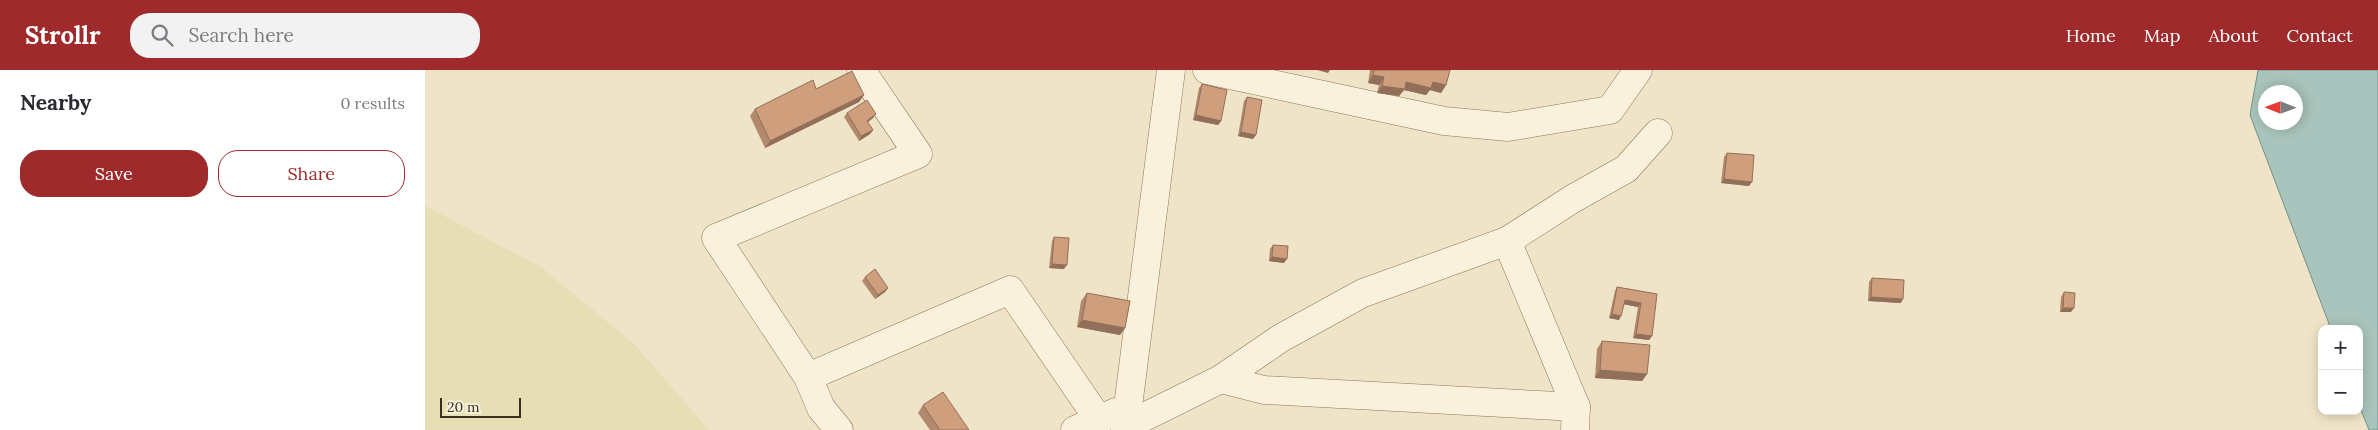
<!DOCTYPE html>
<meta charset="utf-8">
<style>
body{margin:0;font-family:Lora,serif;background:#f2f2f3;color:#2b2b33}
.controls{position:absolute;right:15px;bottom:15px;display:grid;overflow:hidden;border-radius:10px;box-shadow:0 2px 12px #0003}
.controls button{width:45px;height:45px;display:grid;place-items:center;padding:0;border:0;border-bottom:1px solid #e1e1e2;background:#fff;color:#2b2b33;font:25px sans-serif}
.compass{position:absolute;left:1833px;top:15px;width:45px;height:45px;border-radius:50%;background:#fff;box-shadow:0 2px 12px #0003;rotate:271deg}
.scale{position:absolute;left:15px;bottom:12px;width:81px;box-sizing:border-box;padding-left:5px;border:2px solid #3d2e20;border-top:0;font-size:14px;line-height:18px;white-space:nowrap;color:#3d2e20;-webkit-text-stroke:4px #f7eed8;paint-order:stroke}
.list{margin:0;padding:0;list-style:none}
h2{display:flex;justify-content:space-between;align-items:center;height:65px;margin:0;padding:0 20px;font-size:21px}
h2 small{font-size:16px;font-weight:400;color:#7c7c81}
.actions{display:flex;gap:10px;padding:15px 20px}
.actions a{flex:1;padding:11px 0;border:1px solid #9e2a2b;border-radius:20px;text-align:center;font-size:18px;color:#9e2a2b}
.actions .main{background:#9e2a2b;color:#fff}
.icon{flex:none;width:28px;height:28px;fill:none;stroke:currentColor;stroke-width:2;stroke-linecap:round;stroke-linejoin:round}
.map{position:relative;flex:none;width:1953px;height:360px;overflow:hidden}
header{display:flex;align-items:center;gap:30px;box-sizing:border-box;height:70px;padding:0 25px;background:#9e2a2b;color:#fff}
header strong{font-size:24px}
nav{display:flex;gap:28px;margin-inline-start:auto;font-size:18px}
.search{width:350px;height:45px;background:#f2f2f3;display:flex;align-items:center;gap:12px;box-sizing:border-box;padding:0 18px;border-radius:20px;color:#7c7c81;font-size:19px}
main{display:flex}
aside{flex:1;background:#fff}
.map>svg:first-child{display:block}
.farmland{fill:#e6deb5}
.water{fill:#a9c4bc;stroke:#6f938a;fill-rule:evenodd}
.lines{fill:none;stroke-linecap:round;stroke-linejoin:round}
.minor-casing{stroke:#8d765c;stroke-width:29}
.minor{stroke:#faf1dc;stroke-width:28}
.wall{fill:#b2896c}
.shaded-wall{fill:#916f58}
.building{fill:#cf9f7d;stroke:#916f58}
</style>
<header>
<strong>Strollr</strong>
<div class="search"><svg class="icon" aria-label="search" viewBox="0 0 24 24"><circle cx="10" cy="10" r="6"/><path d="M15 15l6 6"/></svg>Search here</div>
<nav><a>Home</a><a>Map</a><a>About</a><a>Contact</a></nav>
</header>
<main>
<aside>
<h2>Nearby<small>0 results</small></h2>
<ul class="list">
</ul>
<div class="actions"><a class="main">Save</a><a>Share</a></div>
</aside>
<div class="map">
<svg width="1953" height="360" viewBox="0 0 1953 360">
<rect width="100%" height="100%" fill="#f0e4c8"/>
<path class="farmland" d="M0,134L4,138L116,197L209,274L284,360H0Z"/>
<path class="water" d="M1833,0H1953V360H1944L1934,335V259H1906L1825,45ZM1840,22H1870V52H1840Z"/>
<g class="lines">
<g class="minor-casing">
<g id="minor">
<path d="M782,0L1019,51L1083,57L1185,40L1213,0"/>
<path d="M1082,171L1151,337L1150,360"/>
<path d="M383,307L585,220L674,350"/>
<path d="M796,309L839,320L1151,337"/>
<path d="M701,356L796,309L856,268L938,223L1082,171L1149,128L1201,99L1233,63"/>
<path d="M414,360L396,338L383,307L291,168L493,84L436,0"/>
<path d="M650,360L691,342"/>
<path d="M700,360L746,0"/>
</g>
</g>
<use href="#minor" class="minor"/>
</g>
<g class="wall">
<path d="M945,0H1025L1021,15L1016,23L1005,20L1001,25L979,20L974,26L952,23L954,15L943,13Z"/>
<path d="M777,14L796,51L793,55L768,50L774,18Z"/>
<path d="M391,19L439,25L434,32L340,78L325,46L330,39Z"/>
<path d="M822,27L828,69L813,66L819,31Z"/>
<path d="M422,43L451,44L448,48L443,52L448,60L445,64L434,71L419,47Z"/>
<path d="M1302,83L1324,116L1296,113L1299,87Z"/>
<path d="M629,167L639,199L624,198L627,171Z"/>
<path d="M848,175L859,193L844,191L845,179Z"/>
<path d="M440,207L463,218L460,222L450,229L437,211Z"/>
<path d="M1447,208L1476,233L1443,231L1444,212Z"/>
<path d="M1192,217L1232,224L1227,266L1224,270L1208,268L1213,237L1199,234L1194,250L1184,248L1190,221Z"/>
<path d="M1639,222L1646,242H1635L1636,227Z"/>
<path d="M662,223L700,258L695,265L652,257L656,231Z"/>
<path d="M1177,271L1222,304L1217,311L1170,308L1172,279Z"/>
<path d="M498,335L544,360H505L493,343Z"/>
</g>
<g class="shaded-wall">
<path d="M892,0H905L903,3Z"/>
<path d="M948,5L959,7L954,15L943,13Z"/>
<path d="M981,12H1008L1021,15L1016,23L1005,20L1001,25L979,20L974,26L952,23L957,16Z"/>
<path d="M439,25L434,32L340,78L345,71Z"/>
<path d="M451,44L448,48L439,55L442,51Z"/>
<path d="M771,45L796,51L793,55L768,50Z"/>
<path d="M448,60L445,64L434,71L436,66Z"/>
<path d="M816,62L831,65L828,69L813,66Z"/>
<path d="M1299,109L1327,112L1324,116L1296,113Z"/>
<path d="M847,187L862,189L859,193L844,191Z"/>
<path d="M627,194L642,195L639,199L624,198Z"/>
<path d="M463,218L460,222L450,229L453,225Z"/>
<path d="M1446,227L1478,229L1476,233L1443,231Z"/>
<path d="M1200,230L1216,233L1213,237L1197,234Z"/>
<path d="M1638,238H1649L1646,242H1635Z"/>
<path d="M1187,244L1196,246L1194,250L1184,248Z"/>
<path d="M657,250L700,258L695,265L652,257Z"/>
<path d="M1211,264L1227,266L1224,270L1208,268Z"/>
<path d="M1175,300L1222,304L1217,311L1170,308Z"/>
</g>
<g class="building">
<path d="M949,0H1025L1021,15L1008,12L1006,18L981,12L980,19L957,16L959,7L948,5Z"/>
<path d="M427,1L439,25L345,71L330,39L388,10L391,19Z"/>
<path d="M777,14L802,20L796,51L771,45Z"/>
<path d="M822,27L837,30L831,65L816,62Z"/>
<path d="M442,30L451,44L442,51L448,60L436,66L422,43Z"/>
<path d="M1302,83L1329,85L1327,112L1299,109Z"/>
<path d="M629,167L644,168L642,195L627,194Z"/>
<path d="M848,175L863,176L862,189L847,187Z"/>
<path d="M450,199L463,218L453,225L440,207Z"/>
<path d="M1447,208L1479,210L1478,229L1446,227Z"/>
<path d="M1192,217L1232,224L1227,266L1211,264L1216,233L1200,230L1196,246L1187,244Z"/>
<path d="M1639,222L1650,223L1649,238H1638Z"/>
<path d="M662,223L705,231L700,258L657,250Z"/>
<path d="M1177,271L1225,275L1222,304L1175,300Z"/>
<path d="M518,322L544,360H515L498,335Z"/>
</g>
</svg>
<div class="controls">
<button>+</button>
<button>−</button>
</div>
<svg class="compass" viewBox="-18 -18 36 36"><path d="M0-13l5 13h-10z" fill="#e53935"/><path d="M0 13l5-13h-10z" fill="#7c7c81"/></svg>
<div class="scale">20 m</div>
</div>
</main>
